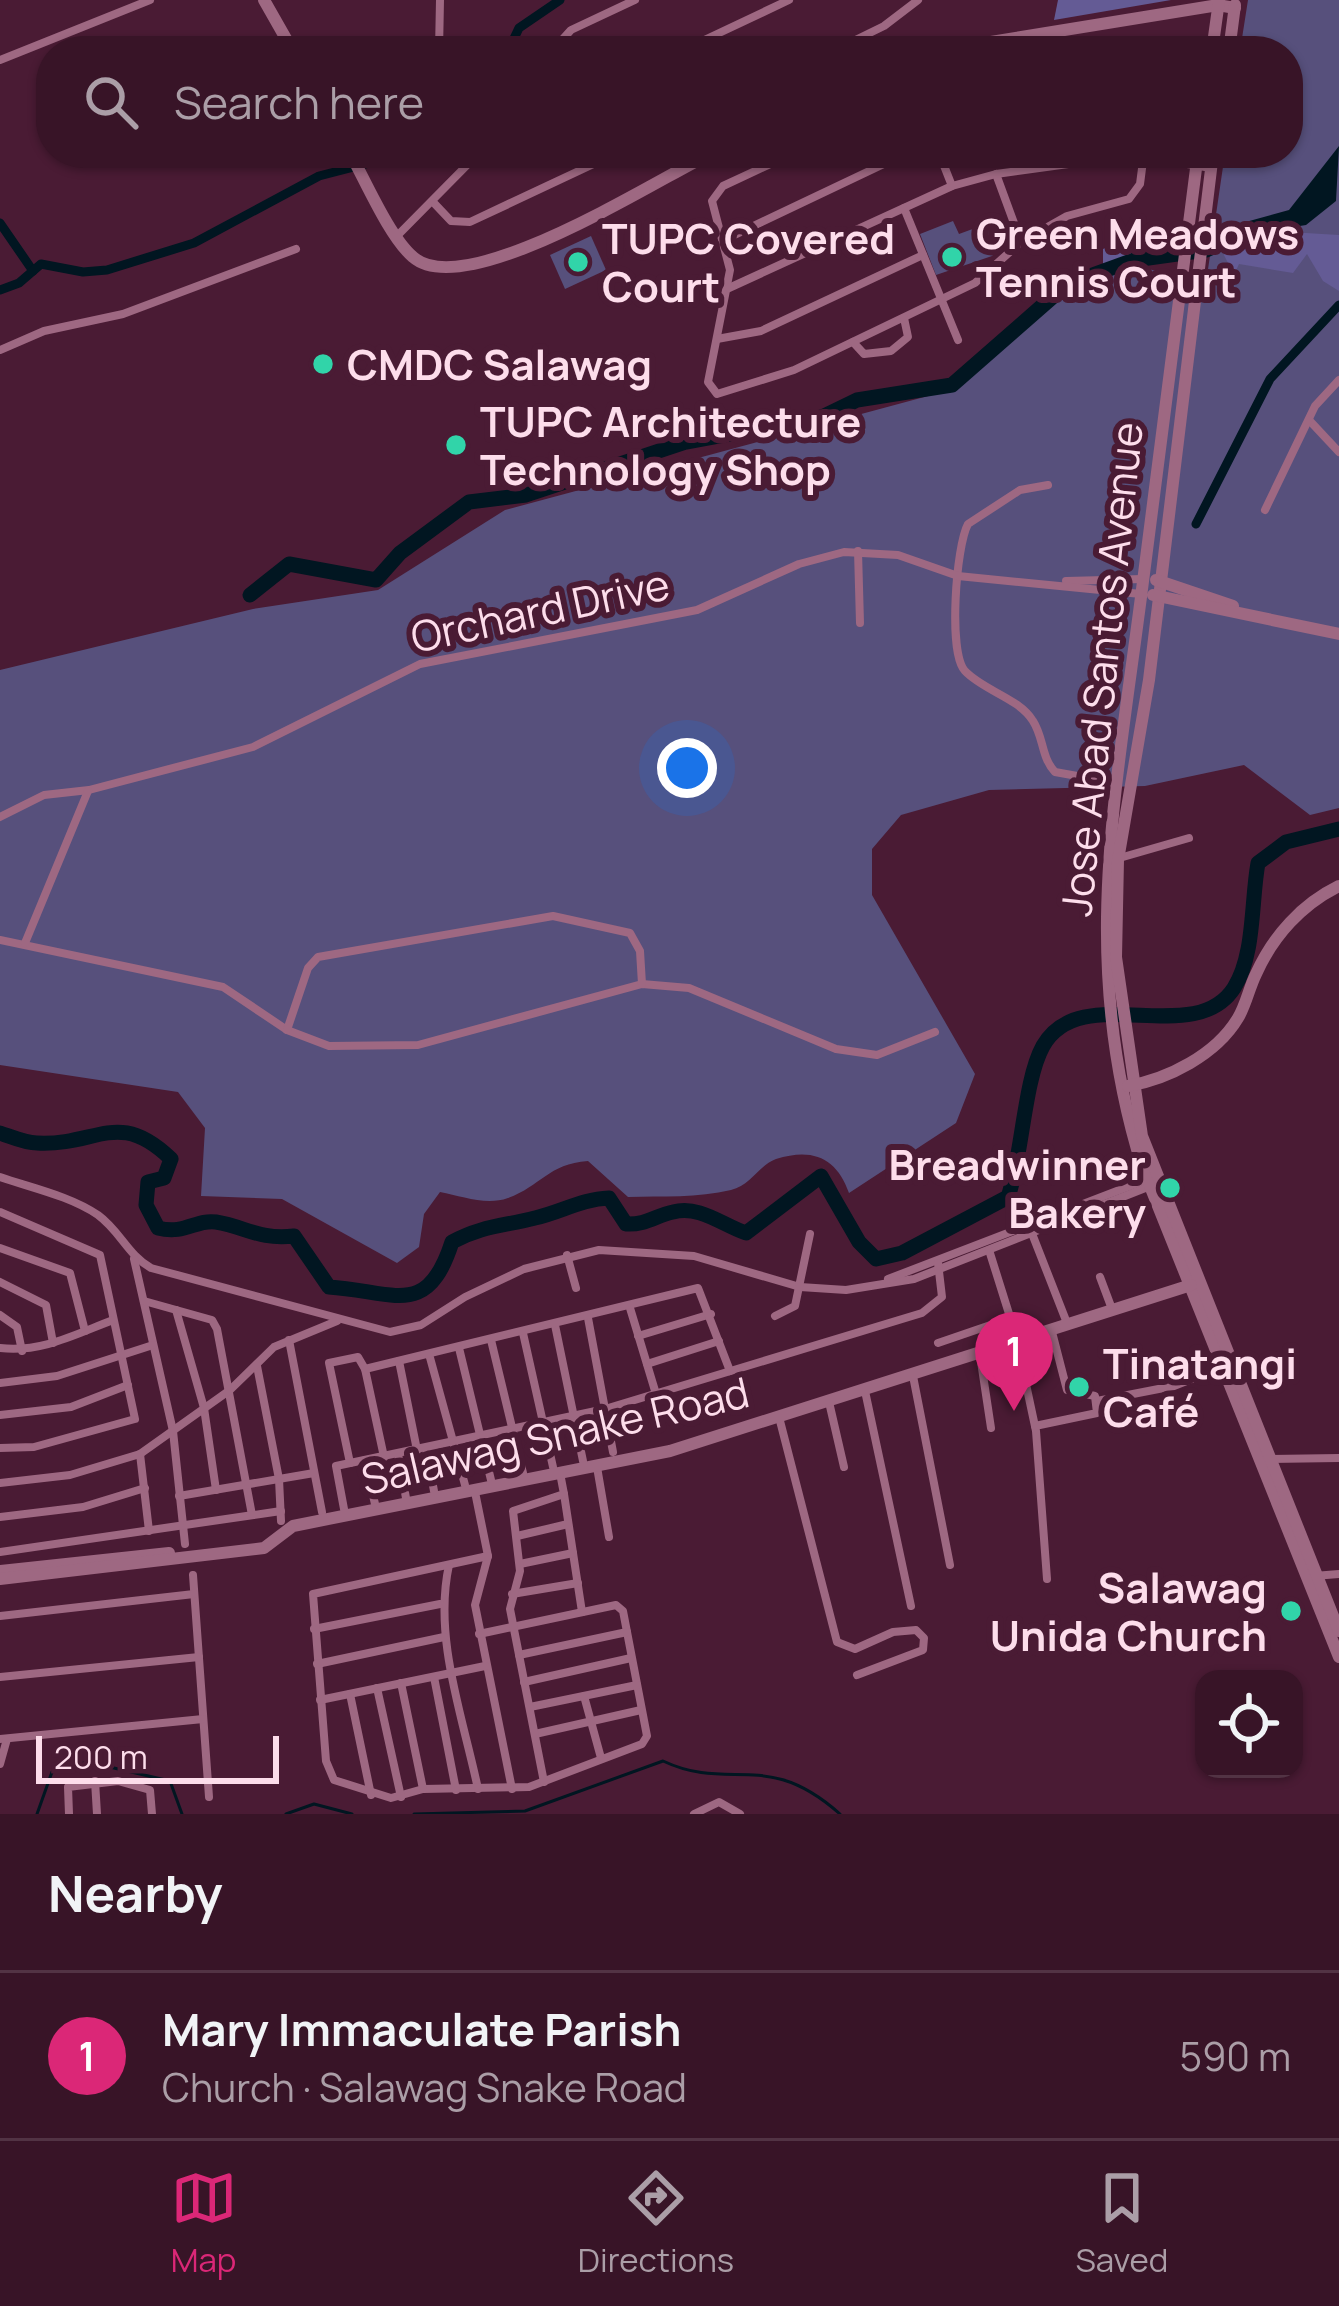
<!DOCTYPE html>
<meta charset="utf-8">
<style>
body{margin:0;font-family:Manrope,sans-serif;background:#3f1d2f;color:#f1f3f6}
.controls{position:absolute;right:36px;bottom:36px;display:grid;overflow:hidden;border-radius:24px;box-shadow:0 3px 9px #0004}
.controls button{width:108px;height:108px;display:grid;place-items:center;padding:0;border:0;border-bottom:3px solid #523344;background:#381427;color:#f1f3f6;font:60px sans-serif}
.scale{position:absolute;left:36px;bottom:30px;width:243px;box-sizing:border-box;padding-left:12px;border:6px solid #fdddeb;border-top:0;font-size:33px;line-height:42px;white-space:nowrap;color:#fdddeb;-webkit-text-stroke:9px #4a1b34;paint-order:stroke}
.you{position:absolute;left:687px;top:768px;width:42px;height:42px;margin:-30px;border:9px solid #fff;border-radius:50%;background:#1a73e8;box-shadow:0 0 0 18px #1a73e833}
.badge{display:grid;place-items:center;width:78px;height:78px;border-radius:50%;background:#db2777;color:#fff;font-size:39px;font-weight:700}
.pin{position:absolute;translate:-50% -99px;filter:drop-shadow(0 3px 6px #0008)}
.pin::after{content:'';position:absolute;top:63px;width:42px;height:36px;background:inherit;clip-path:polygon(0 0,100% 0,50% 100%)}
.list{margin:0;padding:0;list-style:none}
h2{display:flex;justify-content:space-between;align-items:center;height:156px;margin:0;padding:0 48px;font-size:51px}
h2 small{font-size:39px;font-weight:400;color:#ab9ea7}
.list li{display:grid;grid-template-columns:78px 1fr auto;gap:36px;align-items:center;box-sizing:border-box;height:168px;padding:0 48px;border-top:3px solid #523344}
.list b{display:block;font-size:45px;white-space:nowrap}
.list p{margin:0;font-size:39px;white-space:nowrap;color:#ab9ea7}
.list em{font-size:39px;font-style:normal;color:#ab9ea7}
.icon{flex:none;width:66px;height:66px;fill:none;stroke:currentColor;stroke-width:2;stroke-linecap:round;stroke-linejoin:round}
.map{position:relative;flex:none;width:1339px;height:1814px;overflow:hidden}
.search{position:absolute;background:#381427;box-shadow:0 3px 9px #0004;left:36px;right:36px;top:36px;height:132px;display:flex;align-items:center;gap:30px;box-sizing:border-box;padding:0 42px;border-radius:48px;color:#ab9ea7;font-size:45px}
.sheet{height:324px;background:#381427}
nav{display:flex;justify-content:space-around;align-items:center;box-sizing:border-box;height:168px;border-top:3px solid #523344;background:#381427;font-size:33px;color:#ab9ea7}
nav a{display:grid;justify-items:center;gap:6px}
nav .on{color:#db2777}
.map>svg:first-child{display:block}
.green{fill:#57507c}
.forest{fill:#645b95}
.water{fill:#011621}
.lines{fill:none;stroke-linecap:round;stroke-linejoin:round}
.stream{stroke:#011621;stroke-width:3}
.canal{stroke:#011621;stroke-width:9}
.river{stroke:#011621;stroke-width:15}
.street{stroke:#9e6882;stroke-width:8}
.secondary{stroke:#9e6882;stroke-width:12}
.poi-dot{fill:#31d4a9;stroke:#4a1b34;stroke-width:4.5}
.labels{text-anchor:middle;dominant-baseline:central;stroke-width:12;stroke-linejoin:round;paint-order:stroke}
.poi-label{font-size:42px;font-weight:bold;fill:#fdddeb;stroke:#4a1b34;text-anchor:start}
.street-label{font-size:42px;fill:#fdddeb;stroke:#4a1b34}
</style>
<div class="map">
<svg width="1339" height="1814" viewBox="0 0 1339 1814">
<rect width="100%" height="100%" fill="#4a1b34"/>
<g class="green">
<path d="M1248,0H1339V808L1310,815L1244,765L1145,786L989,790L901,815L872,849V895L975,1074L956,1123L849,1193C837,1159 814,1147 776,1159C759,1165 751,1185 731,1190C698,1198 662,1196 628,1197L588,1161C548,1164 541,1186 508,1198C486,1206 462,1196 440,1192L424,1214L419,1247L397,1263L282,1199L201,1196L205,1128L178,1092L0,1065V670L253,609L378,590L505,510L954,389L1063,297L1100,278L1136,266L1206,283L1225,153H1288V51H1240Z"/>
<path d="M953,221L959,234L989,223L993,231L1005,227L1009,238L992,256L936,275L920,234Z"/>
<path d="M591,236L606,270L565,289L550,255Z"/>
</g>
<g class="forest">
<path d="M1058,0H1171L1054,20Z"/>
<path d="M1272,231L1339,235V291L1323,281L1307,254L1293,273L1239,264L1234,275L1224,255L1228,244Z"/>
<path d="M1177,232L1174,248L1103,266V249L1132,237Z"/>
</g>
<path class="water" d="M1339,146L1336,201L1306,225L1275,230L1239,245L1242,223L1289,210Z"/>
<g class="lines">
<g class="stream">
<path d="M37,1814L52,1772L88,1762L170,1781L182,1814"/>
<path d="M286,1814L314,1804L352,1814"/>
<path d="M414,1814L525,1811L663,1761C731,1793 766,1748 840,1814"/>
</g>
<g class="canal">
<path d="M508,51L519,28L560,0"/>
<path d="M0,223L33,271"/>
<path d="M0,290L19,283L41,264L83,272L107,270L194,243L319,176L408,153"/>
<path d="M1196,524L1270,379L1339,305"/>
</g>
<g class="river">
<path d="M250,595L289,564L376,580L400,553L469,502L526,495L686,442L822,417L857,400L952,385L1057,293L1087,277L1134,260L1206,250L1255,229"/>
<path d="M0,1133C12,1137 25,1143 37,1143C98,1146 118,1108 171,1159L164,1178L148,1182L146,1205L158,1228C185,1235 196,1219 216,1222C246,1227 259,1240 294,1236L329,1287C394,1291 427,1320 452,1242C481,1226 504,1226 535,1218C561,1212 582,1199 609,1198L626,1224C646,1225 655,1216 673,1212C700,1205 722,1225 746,1233L821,1176L859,1242L876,1259L902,1253L1008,1197C1022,1158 1024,1080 1043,1046C1081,979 1194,1050 1234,988C1255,955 1251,901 1258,863L1286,842L1339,829"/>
</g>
<g class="street">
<path d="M439,51L440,0"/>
<path d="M552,51L571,30L635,0"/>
<path d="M681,51L789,0"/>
<path d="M833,51L884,26L918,0"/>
<path d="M0,60L150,0"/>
<path d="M794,153L723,186L712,201L730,270L708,382L717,394L794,370L975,283L1021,242L1067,216L1129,199L1140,184L1144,153"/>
<path d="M939,153L952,186"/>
<path d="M1167,153L1202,157"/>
<path d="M996,174L1021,242"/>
<path d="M433,202L451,221L470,222L617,153"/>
<path d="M904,208L958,340"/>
<path d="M398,235L479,153"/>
<path d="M724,240L907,153"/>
<path d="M729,288L952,186L996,174L1134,155L1211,168"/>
<path d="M717,339L761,331L923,255"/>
<path d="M853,342L864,354L891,351L908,337L904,318"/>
<path d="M0,350L44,331L123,314L296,249"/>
<path d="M1309,420L1339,452"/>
<path d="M1048,485L1020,490L968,524C956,546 948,653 965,671C984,691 1019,698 1033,721C1044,738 1041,757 1055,772L1094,779"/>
<path d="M1265,510L1315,406L1339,380"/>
<path d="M858,551L860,623"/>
<path d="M1066,581L1143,579"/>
<path d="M0,817L44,795L89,790L253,747L420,664L697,610L799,564L844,552L898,555L958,576L1141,594"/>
<path d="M1116,859L1189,838"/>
<path d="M0,940L223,987L287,1030L329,1046L418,1045L642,984L689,988L836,1049L877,1055L935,1032"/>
<path d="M25,943L88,791"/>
<path d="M287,1030L308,968L318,957L553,916L630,933L640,951L642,984"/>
<path d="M0,1177C32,1188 70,1196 98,1215C120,1231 128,1255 151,1268L390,1332L421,1325L465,1297L524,1269L599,1250L694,1256L800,1287L846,1290L914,1279L1153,1185"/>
<path d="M0,1212L100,1255L135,1419L34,1447L0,1448"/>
<path d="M1031,1231L1067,1323"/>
<path d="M0,1248L70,1273L85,1331"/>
<path d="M989,1250L1016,1336"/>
<path d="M567,1255L576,1288"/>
<path d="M134,1259L173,1431L185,1544"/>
<path d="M1100,1277L1112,1309"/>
<path d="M888,1279L1148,1179"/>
<path d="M0,1282L46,1305L53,1343"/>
<path d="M144,1301L212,1320L217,1329L252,1515"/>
<path d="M630,1308L656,1394"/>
<path d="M176,1310L204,1408L216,1490"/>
<path d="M0,1315L17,1327L22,1351"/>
<path d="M775,1316L795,1306L810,1234"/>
<path d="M588,1318L613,1452"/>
<path d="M555,1325L583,1461"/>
<path d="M523,1333L553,1467"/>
<path d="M638,1336L711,1314"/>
<path d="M289,1340L322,1512"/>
<path d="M491,1340L523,1473"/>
<path d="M1017,1342L1036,1431L1047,1579"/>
<path d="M938,1343L1011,1318"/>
<path d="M0,1348C41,1353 76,1334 113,1320"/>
<path d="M459,1348L491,1480"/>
<path d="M429,1354L465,1485"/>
<path d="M980,1355L991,1428"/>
<path d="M399,1361L417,1450"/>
<path d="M647,1364L719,1341"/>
<path d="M257,1366L279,1479L281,1521"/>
<path d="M365,1369L698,1288L730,1371"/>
<path d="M913,1376L950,1565"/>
<path d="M0,1383L57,1376L153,1345"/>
<path d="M865,1391L911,1606"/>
<path d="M1097,1401L1174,1386L1222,1367"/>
<path d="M829,1402L844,1467"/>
<path d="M0,1415L71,1407L128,1385"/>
<path d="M779,1417L837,1642L855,1649L893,1632L916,1630L924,1638L923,1650L857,1675"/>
<path d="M1035,1426L1097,1413L1095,1396L1067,1390L1052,1332"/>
<path d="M426,1448L434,1491"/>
<path d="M140,1454L149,1531"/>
<path d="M398,1454L406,1498"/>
<path d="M1269,1459L1339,1458"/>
<path d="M365,1460L375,1504"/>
<path d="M350,1463L329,1363L358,1357L365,1369L384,1457"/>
<path d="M597,1467L609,1537"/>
<path d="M0,1483L70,1475L140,1454L230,1390L274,1347L337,1321"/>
<path d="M475,1492L488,1556L475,1605L512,1789"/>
<path d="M564,1494L582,1612"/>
<path d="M179,1496L314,1473"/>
<path d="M344,1509L336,1466L605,1409L922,1313L942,1297L938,1263"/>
<path d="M0,1517L83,1507L145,1488"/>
<path d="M517,1536L568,1524"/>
<path d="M0,1552L281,1511"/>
<path d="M520,1564L573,1553"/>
<path d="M449,1565C433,1638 463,1717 478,1789"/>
<path d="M193,1575L209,1797"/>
<path d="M1314,1576L1339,1574"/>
<path d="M512,1594L578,1583"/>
<path d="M0,1616L194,1594"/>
<path d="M314,1629L440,1604"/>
<path d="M479,1634L616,1605L623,1611L647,1736L642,1744L529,1787L423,1789L391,1798L334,1780L326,1761L313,1594L488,1556"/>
<path d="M519,1655L627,1632"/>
<path d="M317,1664L444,1637"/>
<path d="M0,1677L199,1657"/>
<path d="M434,1677L456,1790"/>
<path d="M524,1682L631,1658"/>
<path d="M401,1683L423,1789"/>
<path d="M377,1688L401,1797"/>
<path d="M350,1694L371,1795"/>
<path d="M584,1696L601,1758"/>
<path d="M320,1700L485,1666"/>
<path d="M530,1707L637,1685"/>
<path d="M535,1734L641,1710"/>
<path d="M0,1739L203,1719"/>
<path d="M0,1764L7,1739"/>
<path d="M95,1781L97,1814"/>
<path d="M544,1782L510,1609L520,1571L513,1511L564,1494L560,1473"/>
<path d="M69,1814L68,1787L118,1781L150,1790L152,1814"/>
<path d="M694,1814L719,1802L740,1814"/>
</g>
<g class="secondary">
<path d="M264,0L293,51"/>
<path d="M935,51L1218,5L1235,8"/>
<path d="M1212,51L1219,1"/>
<path d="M1229,51L1235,5"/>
<path d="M350,153C365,180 390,238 413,257C465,303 656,180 712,153"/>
<path d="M1198,153C1180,301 1159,449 1141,597C1115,799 1079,964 1142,1166L1339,1657"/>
<path d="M1213,153L1149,680L1118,860L1116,957L1142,1136L1339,1631"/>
<path d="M1156,580L1233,606"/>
<path d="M1153,595L1339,634"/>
<path d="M1128,1086C1168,1079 1216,1055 1238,1018C1246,1005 1249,988 1256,974C1273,936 1302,904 1339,886"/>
<path d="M0,1571L169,1553"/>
<path d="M0,1579L264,1548L293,1526L670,1451L1191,1285"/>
</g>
</g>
<g class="poi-dot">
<circle cx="952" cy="257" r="12"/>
<circle cx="578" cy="262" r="12"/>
<circle cx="323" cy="364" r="12"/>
<circle cx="456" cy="445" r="12"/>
<circle cx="1170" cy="1188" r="12"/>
<circle cx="1079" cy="1387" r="12"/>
<circle cx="1291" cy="1611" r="12"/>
</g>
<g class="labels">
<g class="poi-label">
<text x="976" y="233">Green Meadows<tspan x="976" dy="48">Tennis Court</tspan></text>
<text x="602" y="238">TUPC Covered<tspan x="602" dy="48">Court</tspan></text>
<text x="347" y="364">CMDC Salawag</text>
<text x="480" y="421">TUPC Architecture<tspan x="480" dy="48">Technology Shop</tspan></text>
<text x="1146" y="1164" text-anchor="end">Breadwinner<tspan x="1146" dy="48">Bakery</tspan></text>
<text x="1103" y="1363">Tinatangi<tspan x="1103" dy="48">Café</tspan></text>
<text x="1267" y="1587" text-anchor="end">Salawag<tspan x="1267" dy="48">Unida Church</tspan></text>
</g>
<g class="street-label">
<text transform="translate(540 610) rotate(-12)">Orchard Drive</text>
<text transform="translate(1101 669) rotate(-84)">Jose Abad Santos Avenue</text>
<text transform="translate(555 1435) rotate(-13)">Salawag Snake Road</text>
</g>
</g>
</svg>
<div class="controls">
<button><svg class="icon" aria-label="locate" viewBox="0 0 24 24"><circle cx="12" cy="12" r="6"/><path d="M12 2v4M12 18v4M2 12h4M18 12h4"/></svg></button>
</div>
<div class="scale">200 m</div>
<div class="you"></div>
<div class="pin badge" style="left:1014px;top:1411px">1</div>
<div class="search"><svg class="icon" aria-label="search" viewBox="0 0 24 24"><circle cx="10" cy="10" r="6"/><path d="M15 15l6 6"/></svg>Search here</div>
</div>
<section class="sheet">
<h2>Nearby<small></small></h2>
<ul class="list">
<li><span class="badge">1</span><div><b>Mary Immaculate Parish</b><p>Church · Salawag Snake Road</p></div><em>590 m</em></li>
</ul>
</section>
<nav>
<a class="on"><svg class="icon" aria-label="map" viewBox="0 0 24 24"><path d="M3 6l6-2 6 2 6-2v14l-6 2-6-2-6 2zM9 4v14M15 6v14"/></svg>Map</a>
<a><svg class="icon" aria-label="directions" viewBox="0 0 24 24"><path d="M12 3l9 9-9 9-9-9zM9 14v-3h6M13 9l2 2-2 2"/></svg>Directions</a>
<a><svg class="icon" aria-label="saved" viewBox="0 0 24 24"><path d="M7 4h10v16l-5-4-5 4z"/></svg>Saved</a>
</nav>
